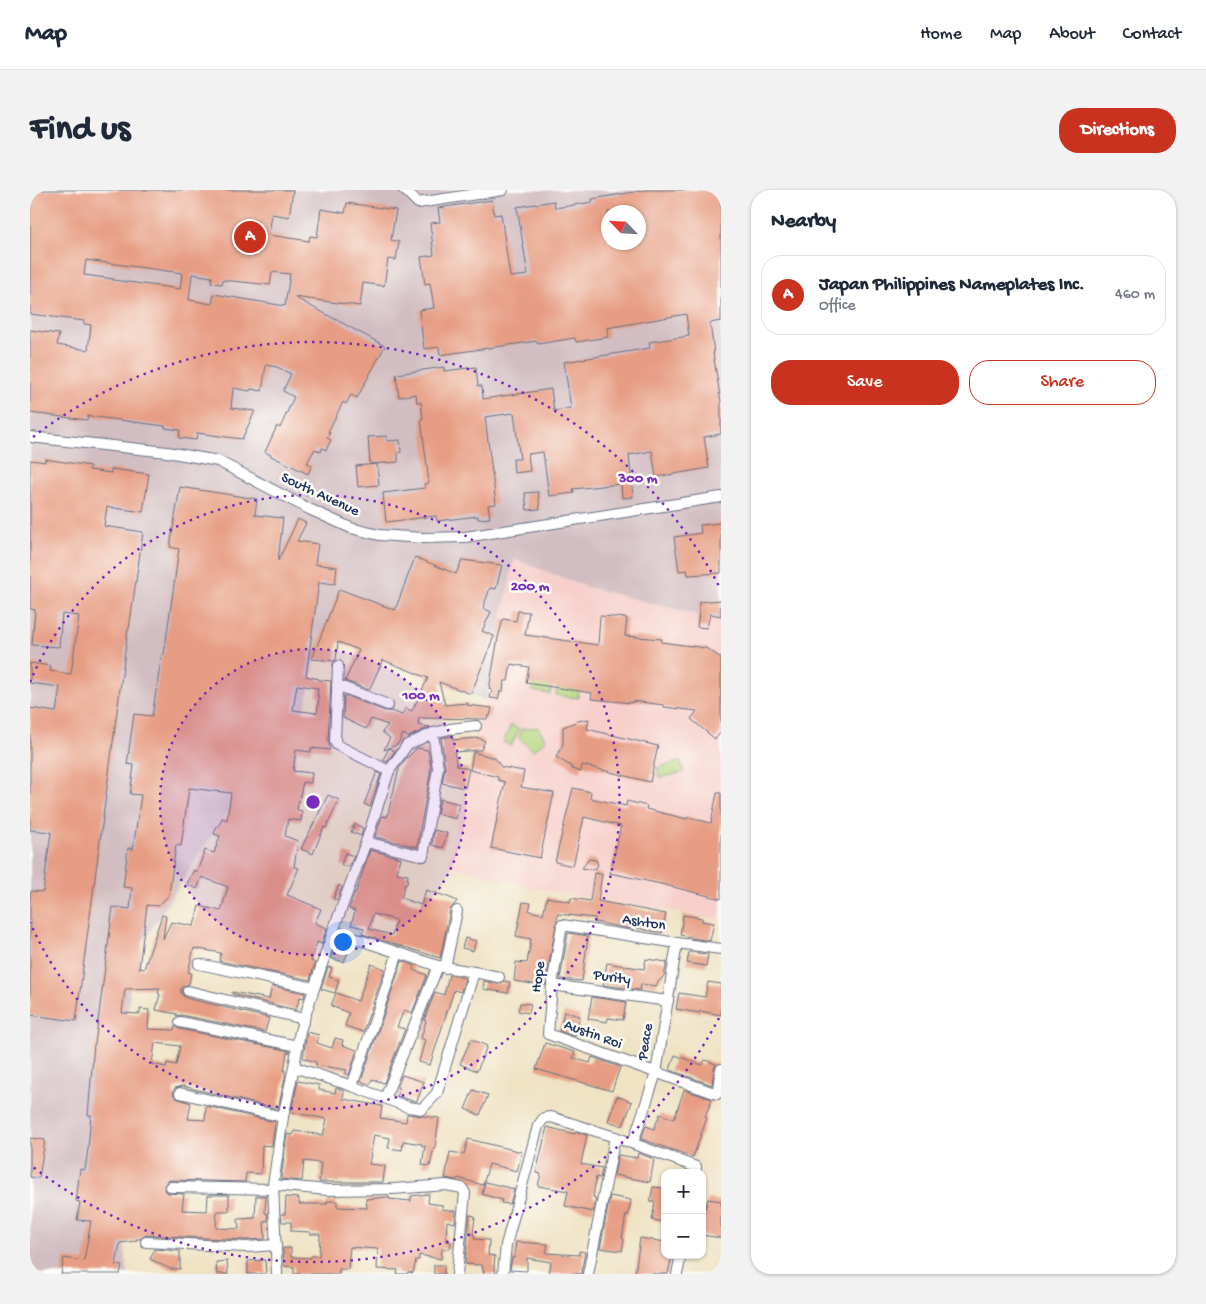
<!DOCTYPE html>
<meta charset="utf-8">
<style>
body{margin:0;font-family:"Gochi Hand",sans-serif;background:#f2f2f3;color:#1f2937}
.controls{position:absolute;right:15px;bottom:15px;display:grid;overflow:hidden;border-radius:10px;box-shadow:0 1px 4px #0004}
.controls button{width:45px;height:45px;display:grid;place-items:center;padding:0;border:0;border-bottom:1px solid #e0e1e3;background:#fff;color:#1f2937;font:25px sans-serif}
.compass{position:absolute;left:571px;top:15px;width:45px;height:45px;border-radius:50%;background:#fff;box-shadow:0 1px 4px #0004;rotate:295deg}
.you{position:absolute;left:312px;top:751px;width:18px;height:18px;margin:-12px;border:4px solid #fff;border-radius:50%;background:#1a73e8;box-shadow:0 0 0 8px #1a73e833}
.badge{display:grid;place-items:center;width:32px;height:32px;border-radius:50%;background:#c8321e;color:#fff;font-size:16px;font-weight:700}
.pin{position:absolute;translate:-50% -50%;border:2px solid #fff;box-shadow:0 1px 5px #0006}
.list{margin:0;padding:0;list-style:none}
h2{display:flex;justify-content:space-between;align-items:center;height:65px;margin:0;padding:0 20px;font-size:21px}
h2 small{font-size:16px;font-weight:400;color:#747a83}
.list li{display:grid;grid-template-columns:32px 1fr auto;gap:15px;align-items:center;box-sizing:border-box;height:80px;margin:0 10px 10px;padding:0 10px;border:1px solid #e0e1e3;border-radius:20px}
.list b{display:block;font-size:19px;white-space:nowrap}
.list p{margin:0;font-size:16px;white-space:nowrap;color:#747a83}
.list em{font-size:16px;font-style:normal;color:#747a83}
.actions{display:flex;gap:10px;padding:15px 20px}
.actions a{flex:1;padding:11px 0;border:1px solid #c8321e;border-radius:20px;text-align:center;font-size:18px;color:#c8321e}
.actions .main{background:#c8321e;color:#fff}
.map{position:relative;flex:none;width:691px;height:1084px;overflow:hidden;border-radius:20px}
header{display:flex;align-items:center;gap:30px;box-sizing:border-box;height:70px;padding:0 25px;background:#fff;border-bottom:1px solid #e0e1e3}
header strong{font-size:24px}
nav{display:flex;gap:28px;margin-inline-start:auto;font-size:18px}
.intro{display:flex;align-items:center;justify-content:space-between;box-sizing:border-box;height:120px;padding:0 30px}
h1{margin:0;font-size:35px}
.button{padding:12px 22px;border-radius:20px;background:#c8321e;color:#fff;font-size:18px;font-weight:700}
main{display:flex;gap:30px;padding:0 30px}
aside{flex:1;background:#fff;border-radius:20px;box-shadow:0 1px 4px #0004}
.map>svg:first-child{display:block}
.built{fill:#f7d0cb}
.industrial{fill:#d2bec2;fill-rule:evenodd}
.green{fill:#b4d57d;stroke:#68826e}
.building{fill:#e79d83;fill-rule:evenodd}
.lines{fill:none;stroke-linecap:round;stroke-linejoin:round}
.street-casing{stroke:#656e82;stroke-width:12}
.street{stroke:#fff;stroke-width:10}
.ring{fill:none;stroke:#7b2cbf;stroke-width:2.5;stroke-dasharray:2.5 5}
.labels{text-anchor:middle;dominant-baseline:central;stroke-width:5;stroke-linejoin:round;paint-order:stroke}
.street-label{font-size:15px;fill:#1b2f5e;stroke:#fdfcf7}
.centre{fill:#7b2cbf;stroke:#fdfcf7;stroke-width:2.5}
.ring-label{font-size:15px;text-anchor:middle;font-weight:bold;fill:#7b2cbf;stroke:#fdfcf7;stroke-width:5;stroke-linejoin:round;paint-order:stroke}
</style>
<header>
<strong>Map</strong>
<nav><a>Home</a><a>Map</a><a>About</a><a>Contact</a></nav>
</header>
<div class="intro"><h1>Find us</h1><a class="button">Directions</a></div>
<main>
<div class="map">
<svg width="691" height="1084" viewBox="0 0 691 1084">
<rect width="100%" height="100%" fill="#fdfcf7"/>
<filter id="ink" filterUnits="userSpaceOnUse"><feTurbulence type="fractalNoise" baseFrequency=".02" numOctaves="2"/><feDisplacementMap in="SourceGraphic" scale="10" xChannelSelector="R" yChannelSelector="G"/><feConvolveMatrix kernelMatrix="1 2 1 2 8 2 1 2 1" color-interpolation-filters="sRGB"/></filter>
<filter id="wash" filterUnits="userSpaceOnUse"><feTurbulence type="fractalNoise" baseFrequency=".0096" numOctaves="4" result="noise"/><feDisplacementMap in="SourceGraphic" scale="20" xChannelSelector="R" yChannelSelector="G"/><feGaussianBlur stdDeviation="1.12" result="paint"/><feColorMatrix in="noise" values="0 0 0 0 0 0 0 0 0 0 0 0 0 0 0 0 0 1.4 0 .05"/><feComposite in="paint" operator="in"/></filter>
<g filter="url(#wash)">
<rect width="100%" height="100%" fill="#efe3c4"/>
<path class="built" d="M484,368L557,397L660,423L691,430V730L507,699L418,675L455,511Z"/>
<path class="industrial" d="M0,0H691V430L660,423L557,397L484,369L455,511L291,444L271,536L256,632L196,623L103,767L85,978L98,1084H0ZM578,22H608V52H578Z"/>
<g class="green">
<path d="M503,493L522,495L520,504L502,501Z"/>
<path d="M528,496L549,499L548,508L526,505Z"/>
<path d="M481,535L489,539L481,556L473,552Z"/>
<path d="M508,537L516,550L503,560L489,548L491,539Z"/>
<path d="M651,571L654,582L630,588L627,578Z"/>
</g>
<g id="blocks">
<g class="building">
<path d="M0,0H263L259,27L242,24L239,45L279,51L280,46L287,47L291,19L315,23L317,13L366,20L361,50L369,52L366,70L358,69L354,96L333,93L330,116L264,107L355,156L327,208L321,205L316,214L313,212L298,242L300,243L297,248L301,250L296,260L292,258L291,262L285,259L277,273L282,275L278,284L241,266V265L235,262L247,236L250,238L264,207L253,201L261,184L247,177L236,175L232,201L221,199L220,201L203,198L201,218L225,221L212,249L167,243L166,250L149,248L150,240L135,238V236L58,226L57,230L0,223V140L29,144L27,155L58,160L61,135L54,134V131L0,124ZM56,70L152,83L150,99L83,90L84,89L54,85ZM242,82L260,84L255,116L184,104L182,114L159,110L162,84L182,87L181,93L192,94L193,90L240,95Z"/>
<path d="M616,0H691V131L680,133L684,163H683L691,212V244L674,247L679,278L626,287L622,261L599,265L603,307L592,308L591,294L543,299L544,303L519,306L513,262L498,264L500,281L484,283L483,269H490L484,223L455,227L466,314L458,315L460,328L448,329V326L407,331L406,326L356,332L353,303L395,298L394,294L399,293L391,229H393L391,212H387L386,204L369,207L366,184L414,177V181L446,177L448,196H452L453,209L521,199L524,221L541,218L534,172L620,158L619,152L659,146L656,124L577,138L578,147L546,152L545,148L508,154L507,151L410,165L409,157L394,159L389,120L404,118L400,93L395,94L391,67L404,65L400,33L410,32L408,18L462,10L464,25L471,24L480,87L498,85L487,17L524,11L525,18L563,12L562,9ZM578,22H608V52H578Z"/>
<path d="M357,246V251L370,250L371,262L368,263V272L340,274L338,247Z"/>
<path d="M15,269L60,276L59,280L81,283V279L119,284L113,322L77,317L74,336L113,342L99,439H98L46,831L0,825V742L1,732H0V709L1,701L13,702L21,642L0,640V518L26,522L30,497L0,493V473L21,476L20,481L41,484L49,426L32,424L29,457L2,455L5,420L0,419V270L15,272Z"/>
<path d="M347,274L349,295L328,297L326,276Z"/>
<path d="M150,297L227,309L225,325L253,328L248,371L268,329L276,333L267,351L288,354L285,374L307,377L305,394L289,392L276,486L289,489V490L301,491L298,551L300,560L281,558V562L266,560L263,581L282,583L281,593L273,592L267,620L272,621L271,631L258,629L255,646L268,651L264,677L269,678L257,705L291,719L285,733L297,738L292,754L287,752L281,771L285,773L280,790L189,771L191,763L164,758L158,782L161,783L159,794L153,796L151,799V802L153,806L156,808L239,828L235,842L151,825L146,826L147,824L126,820L130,804L128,803L130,798L95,799L92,823L110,824V819L119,820L118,839L144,840L145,836L149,839L260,861L259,863L257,862L254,881H255V888L248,919L152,896L145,898L143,902L144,905L146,908L161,913L158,929L175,930L176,916L245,932L242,956L232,955L231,984L216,983L215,992L141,990L137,991L134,996L135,1000L138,1003L154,1004L152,1020L177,1021L178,1005H199V1021H187L186,1038L209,1039L208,1029L225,1028L226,1006H236L235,1023H237L238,1031H234L235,1049L216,1050L116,1045L110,1049H106V1051L90,1053L86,1075L92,1076L90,1084H31L34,1068L54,1071L61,1031L47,1030L50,1012L46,1011L50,979L55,980L58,959L61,925H58L64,854H65L83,717L100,719L102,698L93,697L98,658L103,659L111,605L100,604L104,575L97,574L104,524L122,526L132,464H134L149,359L140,357ZM267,495L288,498L287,506H289L287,523L263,520ZM159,598L201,603L197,630L192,628L189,636H187L184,644L190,646L184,663L175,660L167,682L164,680L157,694L167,699L172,687L198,697L191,721L169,716L164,736L141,732L133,749L136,726L132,725L114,779L109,778L117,715L128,716L139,705L146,655L151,656ZM125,853L150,856L146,875L137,873L136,877L122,874Z"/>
<path d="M508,302L510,319L497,320L495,303Z"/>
<path d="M691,333V383L658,385L657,380L649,381L644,347L671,343L670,335Z"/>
<path d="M385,367L426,384L432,370L472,375L466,399L460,398L453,418L461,422L452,441L464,446L441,504L409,492L415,515L438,513L437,515L462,518L460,526H458L457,529L389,528L388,535L400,537L378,547L373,544L368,554L359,558L365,561L357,572L353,570L359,558L354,560L360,548L352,542L358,535L341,529L336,539L313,528L314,505L355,521H361L372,525L375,518L382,521L398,488L353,470L339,500L315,491L329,460L308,452L306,470L303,471L282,469L309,399L365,420Z"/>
<path d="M691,410V426L680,424L677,438L667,437L669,423V412Z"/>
<path d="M488,421L499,422L495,445L568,455L570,426L597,428L595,446L632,449L631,452L676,458L691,468V542L685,549L661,529L667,521L634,517V515L602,511V513L561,509L562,503L496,493L499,477L481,474L478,491H474L473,502L470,501L468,509L460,508L462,500L459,499L468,448L473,429L486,431Z"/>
<path d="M559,529L557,539L628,556L620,592L552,575L551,582L542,579L541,576L526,567L533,554V537L548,531Z"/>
<path d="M422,546L423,550L449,548L455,551L451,560L424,562L427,576L439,579L435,598L412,593L415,577L411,548Z"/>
<path d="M387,558L398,560L401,578L387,657L345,647L352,626L357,627L369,579L377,567H378Z"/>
<path d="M443,562L465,568L471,577L494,581L491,597L524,603L510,668L461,658L475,592L468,590V587L440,580Z"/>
<path d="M347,582L351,584L340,617L334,614Z"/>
<path d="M543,598L561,602L560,608L596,616L597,611L617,616L616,619L657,629L658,627L681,633L687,603H691V709L631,694L580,683L591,636L554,627L543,676L525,672Z"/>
<path d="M298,605L309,610L296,638L294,637L283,664L271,659Z"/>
<path d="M410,609L430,614L426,629L407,624Z"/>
<path d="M325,634L333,638L331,646L321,642Z"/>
<path d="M404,640L417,643L413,658L402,655Z"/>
<path d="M340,660L371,668L367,683L378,685L377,694H375L371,708L391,715L396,700L418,707L427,711L420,720L410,768L332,744L334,738L321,735L325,721L319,719L325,702H326ZM343,724L366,730L362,745L339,739Z"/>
<path d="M315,663L324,666L319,677L311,675Z"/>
<path d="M559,669L566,670L568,675L564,680L552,678Z"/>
<path d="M564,683L572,684L568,711L636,724L632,743L601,737L600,739L565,732V728L528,724L515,796L484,791L486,772L497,773L501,749L486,746L493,712L501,713L499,721L513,724L517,707L540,712L541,708L560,711Z"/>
<path d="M309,695L312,697L307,710L303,709Z"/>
<path d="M653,725L672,728V731L684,733L680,751L661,748V747L650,745Z"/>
<path d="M538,743L558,746L552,791L530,789Z"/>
<path d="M435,748L446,751L443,761L432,758Z"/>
<path d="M307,750L321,755L314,772L301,768Z"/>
<path d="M659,762L678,764L676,776L657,773Z"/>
<path d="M616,769L637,772L634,786L628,792L626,796L611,794L610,800L573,795L577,773L614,779Z"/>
<path d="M372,771L385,776L383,780L397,785L382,823L374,820L367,837L375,839L354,893L342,889L340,895L331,891Z"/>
<path d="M341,774L355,779L333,842L315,836L319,823L301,816L306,803L328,811Z"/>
<path d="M298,777L302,778L299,787L309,790L305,803L291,799Z"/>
<path d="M419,785L435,788L431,802L424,800L400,875L389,872L395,850L391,848L396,831L394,830L405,802L414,805Z"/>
<path d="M454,791L468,794L472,793L474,791L480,792L478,803L453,799Z"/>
<path d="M678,792L691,794V825L670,821V823L646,819L649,803L675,807Z"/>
<path d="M242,796L275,803L274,808L270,807L266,820L202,804V802L239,809Z"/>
<path d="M562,807L596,812L593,830L578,828L577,832L558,829Z"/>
<path d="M490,813L501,814L499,823L488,821Z"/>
<path d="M534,822L550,826L545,846L529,841Z"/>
<path d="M277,842L289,845L287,853L302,858L305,848L313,850L312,855L327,860L319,885L315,883L317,880L286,875V872L273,868Z"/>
<path d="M441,849L457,856L447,881L430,874Z"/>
<path d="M515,853L545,862L543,868L560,873L562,867L590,877L582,901L506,879Z"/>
<path d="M645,865L672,875L675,870L686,874L684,878L682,895L640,880Z"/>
<path d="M372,885L394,892L387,911L380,910L367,906L369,898L367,897Z"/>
<path d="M268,891L289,895V900L305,903L306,898L314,901L313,909L352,916L350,928L376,932L377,924L409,928L405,958L404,957L400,976L392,975L395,956H392V954L373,951L372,960L358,958L360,948L344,945L339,974L355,976L353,992H289L291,973L274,971L272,991L251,989L257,944L263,945L264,941L293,945L297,929L261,922Z"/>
<path d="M443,900L458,905L450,925L435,919Z"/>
<path d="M654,900L682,909L675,927L677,928L663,967L611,949L616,936L624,939L630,924L644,929Z"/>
<path d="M587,906L602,912L593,936L578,931Z"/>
<path d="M517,937L545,944L546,942L557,945L551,974L572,978L570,988L566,987L563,1007L566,1008L563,1022L535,1016L538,1001L508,996L511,984L506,983Z"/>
<path d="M0,948L15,950L9,988L0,987Z"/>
<path d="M438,949L492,962L487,981L459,974L453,995L428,988L427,990L415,988L420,962L434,964Z"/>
<path d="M608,963L624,969L620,992L584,985L588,965L607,968Z"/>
<path d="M455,992L484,999L480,1014L471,1013L472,1010L452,1004Z"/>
<path d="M623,997L635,998V1032L622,1030L625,1012H620Z"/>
<path d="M399,1004L398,1013L412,1015V1019L426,1021L425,1033L417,1031L416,1051L421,1052L420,1059H412L411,1069L389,1065V1070H386L383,1083L378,1082L377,1084H367L368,1080L347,1079L348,1059L320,1057L318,1079H309V1084H264V1077L254,1076L253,1058H261V1067L281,1068V1066H289L290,1044H280V1042L261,1041V1032H252L251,1024H255L256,1007L269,1008V1014H297V1011H307V1017L337,1018L336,1009L359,1007V1009L381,1011V1006Z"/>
<path d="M580,1006L601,1010L598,1025H596L592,1048L594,1049L592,1061L570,1058Z"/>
<path d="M678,1009L691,1011V1048L672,1045V1018L675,1019Z"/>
<path d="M440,1025L445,1026L443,1045H445L444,1049L459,1050L458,1065L465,1066L464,1076L466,1084H454L452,1075L435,1074Z"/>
<path d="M610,1048L635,1052V1065H642L638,1084H605Z"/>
<path d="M486,1052L518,1054L516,1063L549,1065V1061L555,1062L551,1084H519L521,1072L497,1068V1081L480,1080L482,1068H484Z"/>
<path d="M125,1059L150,1061V1079H140L120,1069Z"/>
<path d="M235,1070L236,1084H218V1071Z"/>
<path d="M197,1071L198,1084H187L186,1072Z"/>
<rect x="404" y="1075" width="10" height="9"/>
</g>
</g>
</g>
<g filter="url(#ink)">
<use href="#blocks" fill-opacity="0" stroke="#656e82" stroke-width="1"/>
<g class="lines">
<g class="street-casing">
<g id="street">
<path d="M374,0L377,2L388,13L473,0"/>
<path d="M0,247L137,262L188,271L279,319L321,338L349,345L393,348L435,347L691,307"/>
<path d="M308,476L305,551L307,555L359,581"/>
<path d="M307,495L358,515"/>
<path d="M336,652L393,666L408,578L403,543"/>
<path d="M691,759L647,753L532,735L522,795L518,844L687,904L691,879"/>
<path d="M169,774L284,798"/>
<path d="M415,778L427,721"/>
<path d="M444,782L469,787"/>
<path d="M522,795L638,811"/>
<path d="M158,801L274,829"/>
<path d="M150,832L268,856"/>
<path d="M264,877L322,896L378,917L392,919L407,903L444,782L408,776L303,741"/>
<path d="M322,896L368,763"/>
<path d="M150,903L253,927"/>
<path d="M355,908L408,776"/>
<path d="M603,953L626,883L647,753"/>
<path d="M243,995L298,1000L363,999L416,995L432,998L435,1003L427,1084"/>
<path d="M141,997L243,999"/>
<path d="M116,1052L216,1057L246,1055"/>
<path d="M247,1084L243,995L253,927L264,877L270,841L303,741L336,652L359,581L377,555L403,543L420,539L446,536"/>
<path d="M473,1084L476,1055L508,936L514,928L521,927L585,947L666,977L665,983"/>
<path d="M558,1084L585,947"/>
<path d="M647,1084L651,1065"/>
</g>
</g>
<use href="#street" class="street"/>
</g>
</g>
<circle cx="283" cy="612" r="153" fill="#7b2cbf" fill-opacity=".12"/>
<g class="ring">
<circle cx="283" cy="612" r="153"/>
<path d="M0 492A307 307 0 1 1 0 732"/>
<path d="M689 828A460 460 0 0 1 3 977M3 247A460 460 0 0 1 689 396"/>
</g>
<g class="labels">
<g class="street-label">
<text transform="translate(290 305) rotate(25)">South Avenue</text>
<text transform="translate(614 733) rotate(9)">Ashton</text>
<text transform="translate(509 787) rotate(-82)">Hope</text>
<text transform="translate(582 788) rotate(8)">Purity</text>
<text transform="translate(563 845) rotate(20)">Austin Roi</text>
<text transform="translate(616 852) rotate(-81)">Peace</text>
</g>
</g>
<circle cx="283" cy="612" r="8" class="centre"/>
<g class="ring-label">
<text x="608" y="292">300 m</text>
<text x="500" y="400">200 m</text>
<text x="391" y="509">100 m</text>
</g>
</svg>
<div class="controls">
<button>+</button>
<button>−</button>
</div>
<svg class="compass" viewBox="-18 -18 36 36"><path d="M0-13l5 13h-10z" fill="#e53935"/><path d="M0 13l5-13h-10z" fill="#747a83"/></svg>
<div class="you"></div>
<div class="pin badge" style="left:220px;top:47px">A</div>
</div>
<aside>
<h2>Nearby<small></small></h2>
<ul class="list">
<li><span class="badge">A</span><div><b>Japan Philippines Nameplates Inc.</b><p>Office</p></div><em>460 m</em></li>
</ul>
<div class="actions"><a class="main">Save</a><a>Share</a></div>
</aside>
</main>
